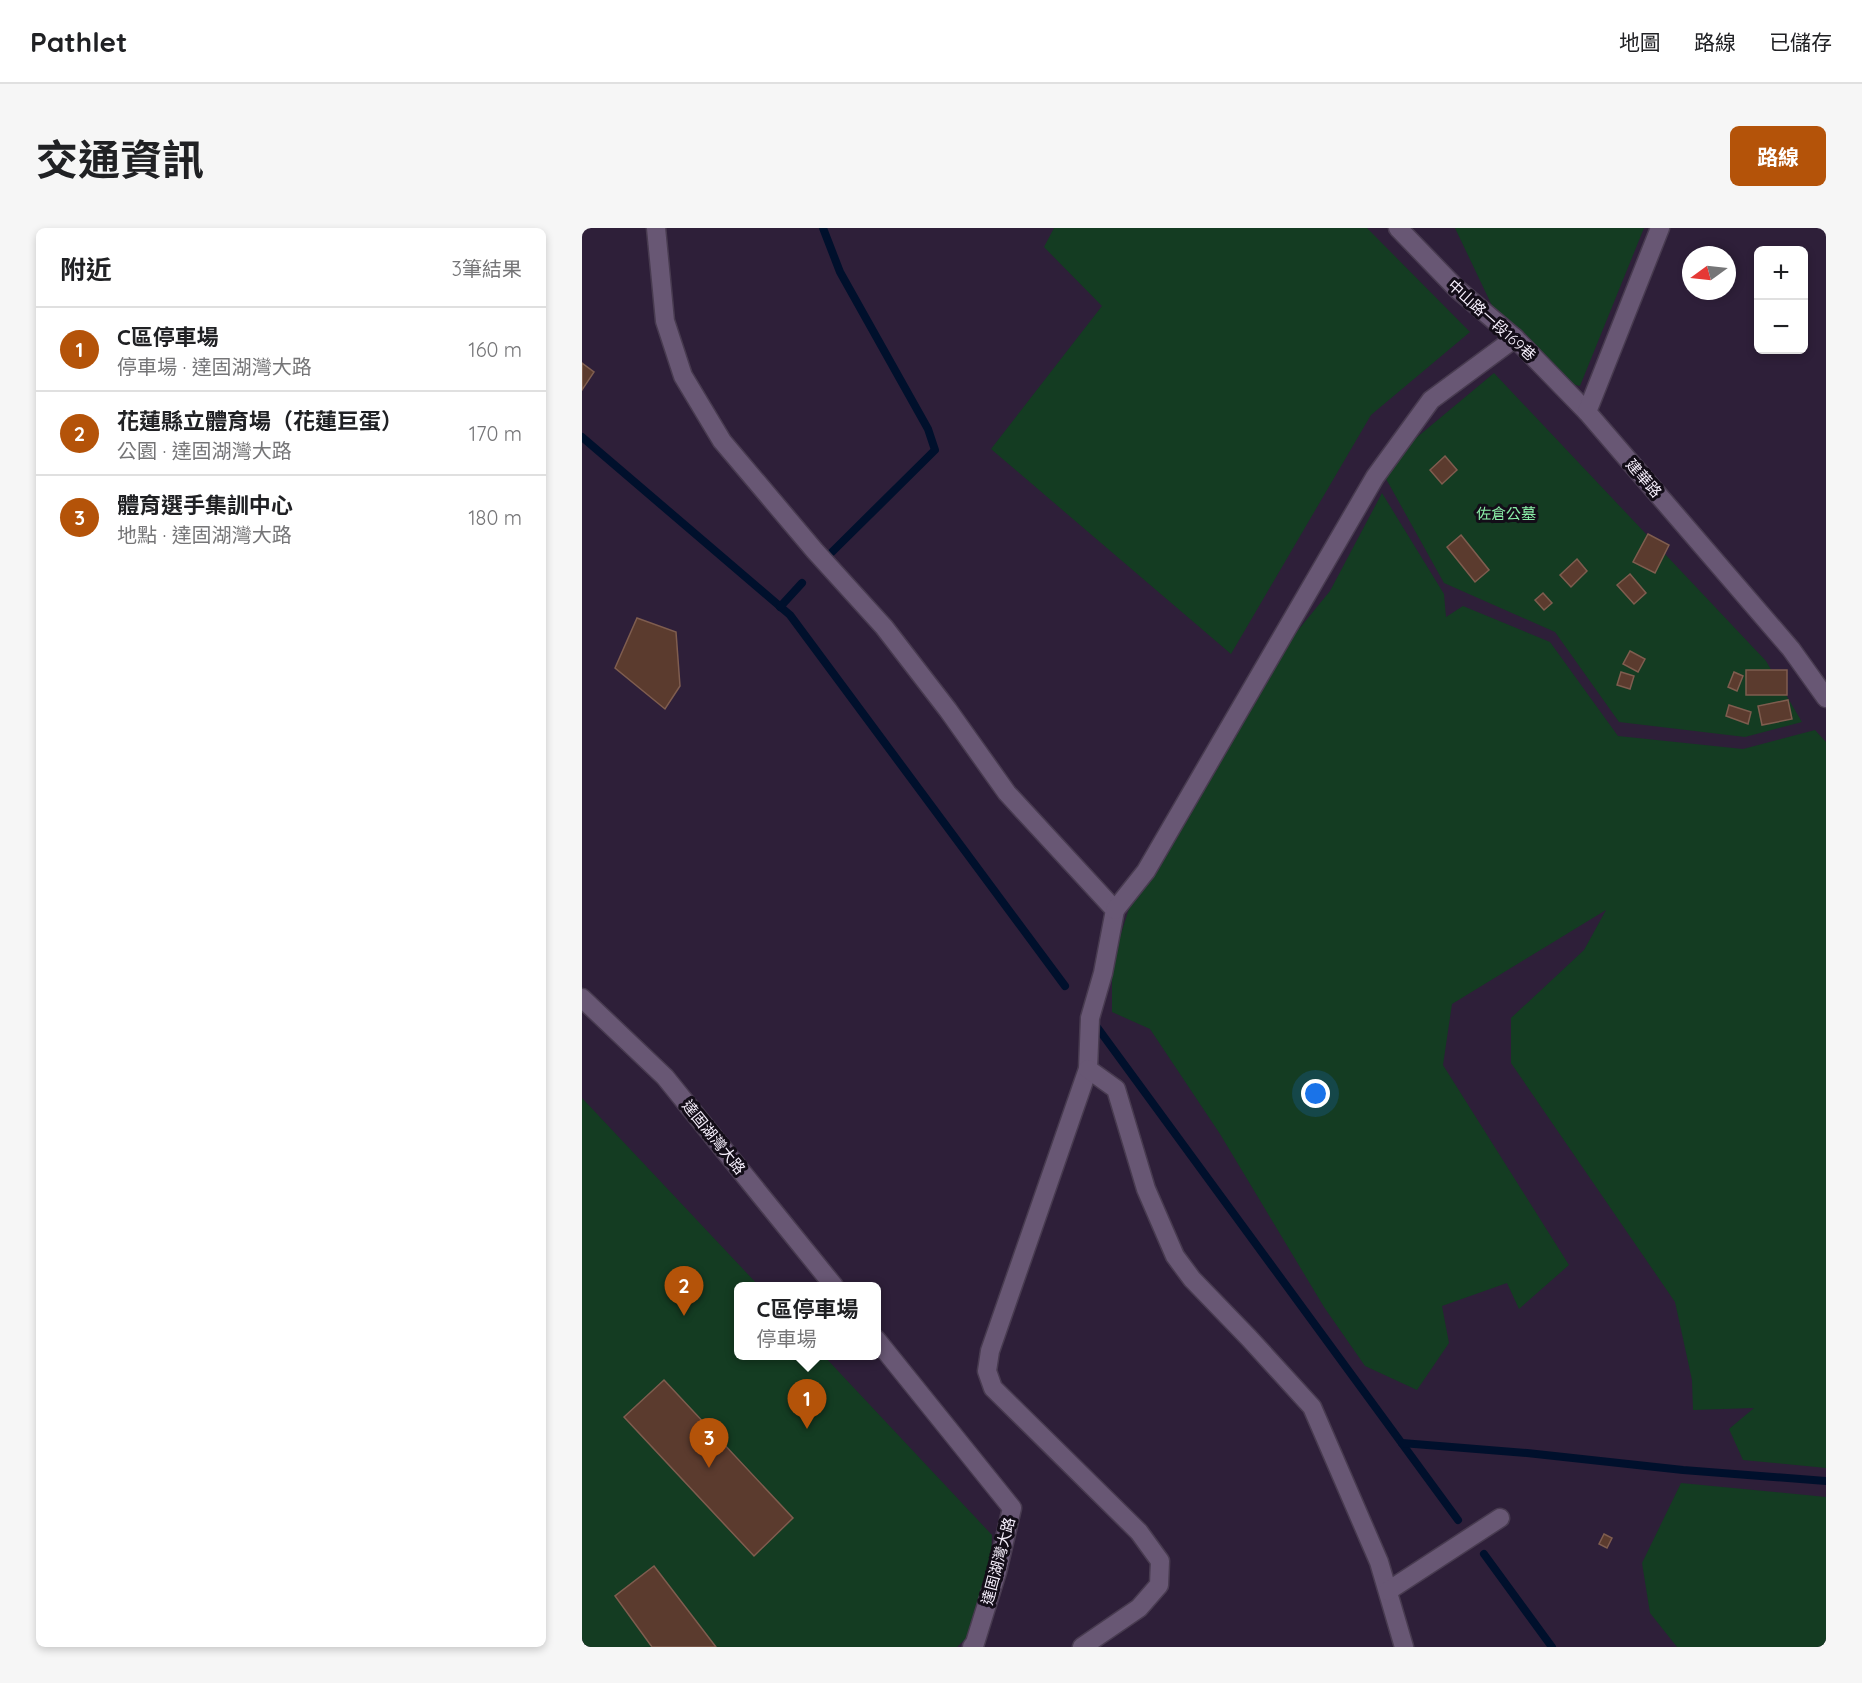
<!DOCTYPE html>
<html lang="zh-TW">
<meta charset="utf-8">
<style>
body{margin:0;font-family:Quicksand,"Noto Sans TC",sans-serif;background:#f6f6f6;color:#202124}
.controls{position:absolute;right:18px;top:18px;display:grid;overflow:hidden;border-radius:9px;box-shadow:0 3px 9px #0003}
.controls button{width:54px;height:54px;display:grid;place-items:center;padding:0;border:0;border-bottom:2px solid #e0e0e0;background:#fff;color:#202124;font:30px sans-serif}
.compass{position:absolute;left:1100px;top:18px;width:54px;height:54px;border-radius:50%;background:#fff;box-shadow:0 3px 9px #0003;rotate:255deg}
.you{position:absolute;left:734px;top:866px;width:21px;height:21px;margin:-15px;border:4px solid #fff;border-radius:50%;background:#1a73e8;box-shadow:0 0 0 9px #1a73e833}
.badge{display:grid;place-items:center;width:39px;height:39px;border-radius:50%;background:#b45309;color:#fff;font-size:20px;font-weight:700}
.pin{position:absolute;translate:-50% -50px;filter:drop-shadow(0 2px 3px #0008)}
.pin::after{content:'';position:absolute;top:32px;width:21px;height:18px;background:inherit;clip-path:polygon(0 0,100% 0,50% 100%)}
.popup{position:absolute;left:152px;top:1054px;width:147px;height:78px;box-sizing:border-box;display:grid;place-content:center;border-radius:9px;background:#fff;filter:drop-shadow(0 2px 4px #0005);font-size:20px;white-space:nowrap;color:#757577}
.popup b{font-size:22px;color:#202124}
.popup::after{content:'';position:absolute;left:50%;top:100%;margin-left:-12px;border:12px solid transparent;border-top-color:#fff}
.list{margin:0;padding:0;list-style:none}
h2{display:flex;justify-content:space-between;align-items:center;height:78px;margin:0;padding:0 24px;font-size:26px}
h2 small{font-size:20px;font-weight:400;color:#757577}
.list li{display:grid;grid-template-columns:39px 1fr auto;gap:18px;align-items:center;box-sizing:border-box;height:84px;padding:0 24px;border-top:2px solid #e0e0e0}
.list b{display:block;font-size:22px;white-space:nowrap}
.list p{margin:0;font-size:20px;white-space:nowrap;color:#757577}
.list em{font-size:20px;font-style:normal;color:#757577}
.map{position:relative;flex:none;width:1244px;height:1419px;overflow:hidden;border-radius:9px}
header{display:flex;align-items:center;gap:36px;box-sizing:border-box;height:84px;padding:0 30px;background:#fff;border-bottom:2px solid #e0e0e0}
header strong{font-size:28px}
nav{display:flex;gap:33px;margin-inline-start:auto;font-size:21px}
.intro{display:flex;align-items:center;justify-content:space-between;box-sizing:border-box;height:144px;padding:0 36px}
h1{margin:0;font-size:42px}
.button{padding:15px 27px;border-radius:9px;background:#b45309;color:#fff;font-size:21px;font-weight:700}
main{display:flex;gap:36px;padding:0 36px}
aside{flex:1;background:#fff;border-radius:9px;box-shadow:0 3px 9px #0003}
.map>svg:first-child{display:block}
.green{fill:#143c22}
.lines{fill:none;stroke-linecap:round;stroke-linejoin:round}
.stream{stroke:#00102c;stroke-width:8}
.building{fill:#5b3b2e;stroke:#7f5d4f;stroke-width:1.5}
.minor-casing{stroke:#483b50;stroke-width:21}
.minor{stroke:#685774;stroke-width:18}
.labels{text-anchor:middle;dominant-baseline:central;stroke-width:6;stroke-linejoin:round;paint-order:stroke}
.street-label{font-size:15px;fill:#f7f0fd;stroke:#130d18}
.park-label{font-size:15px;fill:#8aeda7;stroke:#130d18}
</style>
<header>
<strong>Pathlet</strong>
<nav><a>地圖</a><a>路線</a><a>已儲存</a></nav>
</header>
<div class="intro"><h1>交通資訊</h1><a class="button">路線</a></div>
<main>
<aside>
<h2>附近<small>3筆結果</small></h2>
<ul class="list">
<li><span class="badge">1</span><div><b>C區停車場</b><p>停車場 · 達固湖灣大路</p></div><em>160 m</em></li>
<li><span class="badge">2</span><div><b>花蓮縣立體育場（花蓮巨蛋）</b><p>公園 · 達固湖灣大路</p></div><em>170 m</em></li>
<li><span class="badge">3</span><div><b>體育選手集訓中心</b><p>地點 · 達固湖灣大路</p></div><em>180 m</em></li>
</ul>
</aside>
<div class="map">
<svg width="1244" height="1419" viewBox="0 0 1244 1419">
<rect width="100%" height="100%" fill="#2e1f39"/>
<g class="green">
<path d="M472,0H785L888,104L789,187L649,426L409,221L520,78L462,19Z"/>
<path d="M873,0H1062L998,158L973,152L923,105Z"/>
<path d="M912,145L1184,433L1220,494L1163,509L1037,494L973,404L862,355L798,240Z"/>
<path d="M800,265L862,366L864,389L881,378L968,414L1036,508L1161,521L1233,502L1244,514V1240L1161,1232L1147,1201L1172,1180L1111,1182L1110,1152L1093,1074L929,835V790L1002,722L1024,682L870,776L861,837L987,1037L937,1081L925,1055L860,1078L867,1115L835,1162L783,1138L742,1079L638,906L568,801L530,784V734L551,668L712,407L748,363Z"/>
<path d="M0,870L177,1058H156V1128H242L410,1307L407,1388L375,1419H0Z"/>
<path d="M1099,1255L1244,1269V1419H1095L1068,1385L1060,1335Z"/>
</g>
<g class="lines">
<g class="stream">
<path d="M241,0L258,44L346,201L353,222L250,324"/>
<path d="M0,209L208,387L483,758"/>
<path d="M198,379L220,355"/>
<path d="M512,795L876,1292"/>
<path d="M820,1215L945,1225L1101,1242L1244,1253"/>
<path d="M902,1326L970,1419"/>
</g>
</g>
<g class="building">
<path d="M0,135L12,144L0,162Z"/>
<path d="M863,228L875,242L860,256L848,242Z"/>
<path d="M1066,306L1087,317L1073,345L1051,334Z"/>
<path d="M879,307L907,342L893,354L865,319Z"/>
<path d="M995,331L1005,343L989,359L978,347Z"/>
<path d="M1048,346L1064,365L1052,376L1035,357Z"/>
<path d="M961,365L970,375L962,382L953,372Z"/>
<path d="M55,390L94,404L98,458L83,481L33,440Z"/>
<path d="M1048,423L1063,431L1056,444L1041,436Z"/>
<rect x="1164" y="442" width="41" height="25"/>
<path d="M1039,444L1052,448L1048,461L1035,457Z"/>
<path d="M1152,444L1161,448L1155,463L1146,459Z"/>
<path d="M1206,472L1210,491L1180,497L1176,478Z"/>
<path d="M1147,477L1169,484L1166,496L1144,488Z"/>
<path d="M82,1152L211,1290L172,1328L42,1189Z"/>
<path d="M1022,1306L1030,1310L1025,1320L1017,1316Z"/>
<path d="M72,1338L134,1419H70L33,1368Z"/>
</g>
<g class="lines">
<g class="minor-casing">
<g id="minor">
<path d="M74,0L83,93L101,148L140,213L233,323L302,399L366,482L425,565L533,682L521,745L508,790L506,841L408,1123L405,1143L411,1160L557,1304L578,1333L577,1357L557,1380L500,1419"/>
<path d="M816,0L875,61L933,110L1005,184"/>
<path d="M1078,0L1005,184L1209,421L1244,470"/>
<path d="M533,682L564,643L793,249L849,172L933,110"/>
<path d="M0,770L83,849L252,1058"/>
<path d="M506,841L534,861L564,961L593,1028L610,1051L667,1110L730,1179L797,1334L822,1419"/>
<path d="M294,1111L430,1280L415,1344L393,1415L390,1419"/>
<path d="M806,1363L918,1290"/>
</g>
</g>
<use href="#minor" class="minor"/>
</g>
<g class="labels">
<g class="street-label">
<text transform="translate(910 92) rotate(42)">中山路一段169巷</text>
<text transform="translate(1062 250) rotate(49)">建華路</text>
<text transform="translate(132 909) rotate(51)">達固湖灣大路</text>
<text transform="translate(416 1333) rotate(-75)">達固湖灣大路</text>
</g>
<g class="park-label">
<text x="924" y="285">佐倉公墓</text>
</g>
</g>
</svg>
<div class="controls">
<button>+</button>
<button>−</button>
</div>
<svg class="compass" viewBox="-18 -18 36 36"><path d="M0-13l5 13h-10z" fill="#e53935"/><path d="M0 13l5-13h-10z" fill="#757577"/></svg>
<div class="you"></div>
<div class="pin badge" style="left:225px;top:1201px">1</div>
<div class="popup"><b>C區停車場</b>停車場</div>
<div class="pin badge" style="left:102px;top:1088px">2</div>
<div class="pin badge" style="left:127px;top:1240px">3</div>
</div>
</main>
